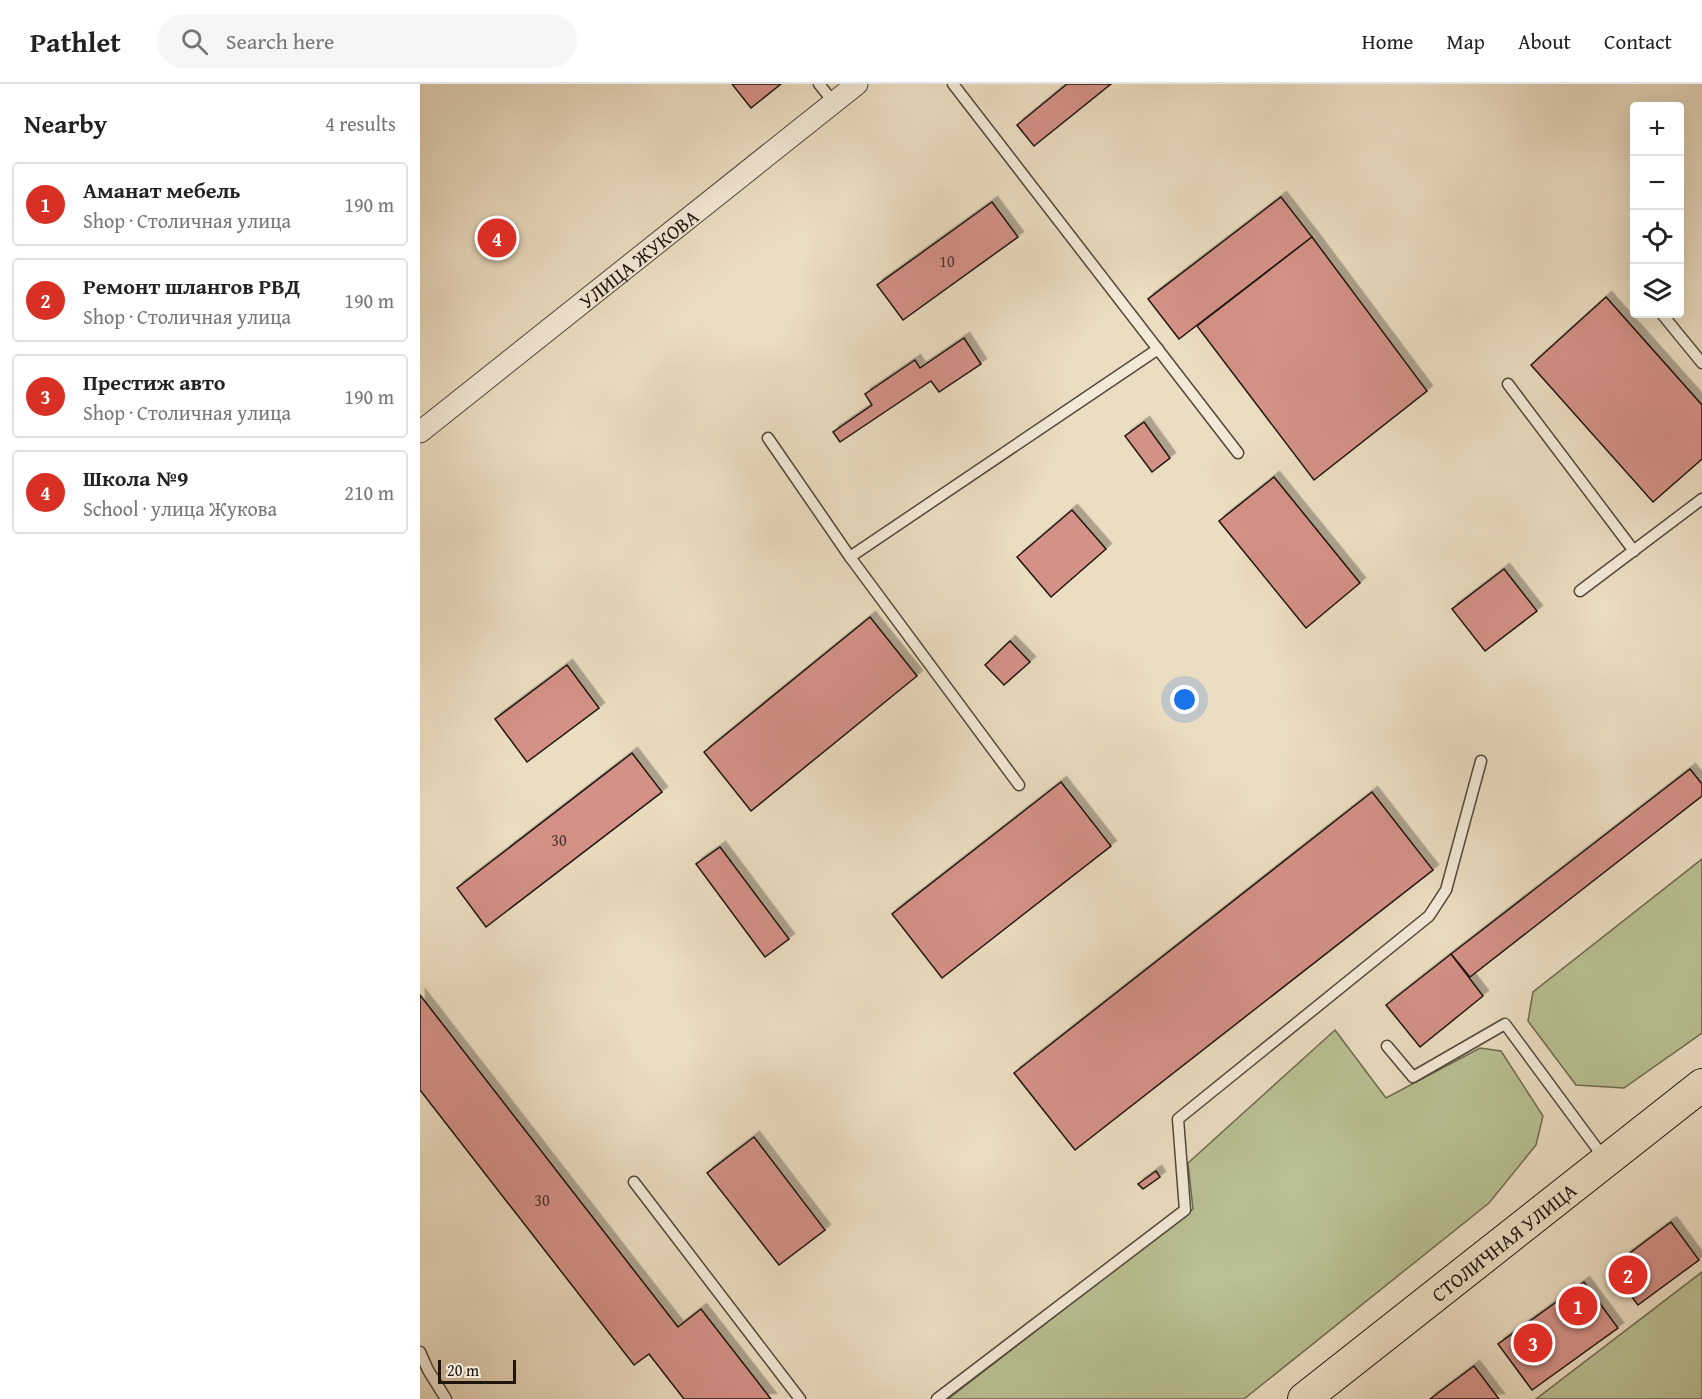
<!DOCTYPE html>
<meta charset="utf-8">
<style>
body{margin:0;font-family:"Gentium Book Plus",serif;background:#f6f6f6;color:#222}
.controls{position:absolute;right:18px;top:18px;display:grid;overflow:hidden;border-radius:6px;box-shadow:0 6px 24px #0002}
.controls button{width:54px;height:54px;display:grid;place-items:center;padding:0;border:0;border-bottom:2px solid #e0e0e0;background:#fff;color:#222;font:30px sans-serif}
.scale{position:absolute;left:18px;bottom:15px;width:78px;box-sizing:border-box;padding-left:6px;border:3px solid #1f150d;border-top:0;font-size:16px;line-height:21px;white-space:nowrap;color:#1f150d;-webkit-text-stroke:4px #f2e9d7;paint-order:stroke}
.you{position:absolute;left:765px;top:616px;width:21px;height:21px;margin:-15px;border:4px solid #fff;border-radius:50%;background:#1a73e8;box-shadow:0 0 0 9px #1a73e833}
.badge{display:grid;place-items:center;width:39px;height:39px;border-radius:50%;background:#d93025;color:#fff;font-size:20px;font-weight:700}
.pin{position:absolute;translate:-50% -50%;border:3px solid #fff;box-shadow:0 2px 6px #0006}
.list{margin:0;padding:0;list-style:none}
h2{display:flex;justify-content:space-between;align-items:center;height:78px;margin:0;padding:0 24px;font-size:26px}
h2 small{font-size:20px;font-weight:400;color:#767676}
.list li{display:grid;grid-template-columns:39px 1fr auto;gap:18px;align-items:center;box-sizing:border-box;height:84px;margin:0 12px 12px;padding:0 12px;border:2px solid #e0e0e0;border-radius:6px}
.list b{display:block;font-size:22px;white-space:nowrap}
.list p{margin:0;font-size:20px;white-space:nowrap;color:#767676}
.list em{font-size:20px;font-style:normal;color:#767676}
.icon{flex:none;width:33px;height:33px;fill:none;stroke:currentColor;stroke-width:2;stroke-linecap:round;stroke-linejoin:round}
.map{position:relative;flex:none;width:1282px;height:1315px;overflow:hidden}
header{display:flex;align-items:center;gap:36px;box-sizing:border-box;height:84px;padding:0 30px;background:#fff;border-bottom:2px solid #e0e0e0}
header strong{font-size:28px}
nav{display:flex;gap:33px;margin-inline-start:auto;font-size:21px}
.search{width:420px;height:54px;background:#f6f6f6;display:flex;align-items:center;gap:15px;box-sizing:border-box;padding:0 21px;border-radius:33px;color:#767676;font-size:22px}
main{display:flex}
aside{flex:1;background:#fff}
.map>svg:first-child{display:block}
.green{fill:#b9c092;stroke:#6c6a50;stroke-width:1.5}
.building{fill:#d49187;stroke:#1f150d;stroke-width:1.5;filter:url(#shadow)}
.lines{fill:none;stroke-linecap:round;stroke-linejoin:round}
.service-casing{stroke:#52473a;stroke-width:13}
.minor-casing{stroke:#52473a;stroke-width:23}
.primary-casing{stroke:#1f150d;stroke-width:34}
.service{stroke:#f2e9d7;stroke-width:10}
.minor{stroke:#f2e9d7;stroke-width:21}
.primary{stroke:#ebddc1;stroke-width:32}
.labels{text-anchor:middle;dominant-baseline:central;stroke-width:4.5;stroke-linejoin:round;paint-order:stroke}
.number-label{font-size:16px;fill:#4c342c}
.street-label{font-size:20px;fill:#1f150d;stroke:#f2e9d7}
</style>
<header>
<strong>Pathlet</strong>
<div class="search"><svg class="icon" aria-label="search" viewBox="0 0 24 24"><circle cx="10" cy="10" r="6"/><path d="M15 15l6 6"/></svg>Search here</div>
<nav><a>Home</a><a>Map</a><a>About</a><a>Contact</a></nav>
</header>
<main>
<aside>
<h2>Nearby<small>4 results</small></h2>
<ul class="list">
<li><span class="badge">1</span><div><b>Аманат мебель</b><p>Shop · Столичная улица</p></div><em>190 m</em></li>
<li><span class="badge">2</span><div><b>Ремонт шлангов РВД</b><p>Shop · Столичная улица</p></div><em>190 m</em></li>
<li><span class="badge">3</span><div><b>Престиж авто</b><p>Shop · Столичная улица</p></div><em>190 m</em></li>
<li><span class="badge">4</span><div><b>Школа №9</b><p>School · улица Жукова</p></div><em>210 m</em></li>
</ul>
</aside>
<div class="map">
<svg width="1282" height="1315" viewBox="0 0 1282 1315">
<defs>
<filter id="shadow"><feDropShadow dx="5.5" dy="-5.5" stdDeviation="0" flood-color="#0004"/></filter>
</defs>
<rect width="100%" height="100%" fill="#ebddc1"/>
<filter id="stains"><feTurbulence type="fractalNoise" baseFrequency=".00333" numOctaves="4"/><feColorMatrix values="0 0 0 0 .2 0 0 0 0 .09 0 0 0 0 .02 0 0 0 .5 -.17"/></filter>
<radialGradient id="worn" r=".72"><stop offset=".6" stop-color="#630" stop-opacity="0"/><stop offset="1" stop-color="#630" stop-opacity=".3"/></radialGradient>
<g class="green">
<path d="M1282,775V949L1204,1004L1156,1001L1108,937L1113,908Z"/>
<path d="M915,946L966,1014L1060,964L1081,967L1123,1032L1116,1061L1069,1119L824,1315H528L773,1125L768,1079Z"/>
<path d="M1282,1188V1315H1116Z"/>
</g>
<g class="building">
<path d="M312,0H361L331,24Z"/>
<path d="M647,0H691L614,62L597,41Z"/>
<path d="M861,113L892,153L759,255L728,215Z"/>
<path d="M572,118L598,153L483,236L457,201Z"/>
<path d="M892,153L1007,307L894,396L777,242Z"/>
<path d="M1186,213L1282,321V375L1233,418L1111,281Z"/>
<path d="M544,254L561,280L519,308L511,297L420,358L413,348L452,321L445,310L495,276L500,284Z"/>
<path d="M724,338L750,374L732,388L705,352Z"/>
<path d="M854,393L940,499L886,544L799,437Z"/>
<path d="M652,426L686,465L631,513L597,473Z"/>
<path d="M1084,485L1117,527L1065,567L1032,525Z"/>
<path d="M450,533L497,592L331,727L284,668Z"/>
<path d="M590,557L610,578L584,601L565,581Z"/>
<path d="M147,581L179,624L107,678L75,635Z"/>
<path d="M212,669L242,708L66,843L37,804Z"/>
<path d="M1270,685L1282,700V712L1050,893L1031,870Z"/>
<path d="M641,698L691,762L522,894L472,830Z"/>
<path d="M952,708L1013,786L655,1066L594,989Z"/>
<path d="M300,763L369,855L345,873L276,780Z"/>
<path d="M1031,870L1063,912L1000,963L966,921Z"/>
<path d="M0,911L258,1243L281,1225L351,1315H264L229,1270L214,1281L0,1006Z"/>
<path d="M334,1053L405,1146L359,1181L287,1089Z"/>
<path d="M736,1087L740,1093L723,1105L718,1100Z"/>
<path d="M1251,1138L1279,1176L1218,1221L1190,1184Z"/>
<path d="M1164,1198L1198,1244L1112,1306L1078,1260Z"/>
<path d="M1054,1282L1079,1315H1010Z"/>
</g>
<g class="lines">
<g class="service-casing">
<g id="service">
<path d="M399,0L414,19"/>
<path d="M533,0L818,369"/>
<path d="M1242,230L1282,279"/>
<path d="M1088,300L1214,467"/>
<path d="M348,354L430,473L599,701"/>
<path d="M430,473L738,265"/>
<path d="M1160,507L1282,415"/>
<path d="M967,962L993,993L1085,940L1184,1074"/>
<path d="M214,1098L380,1315"/>
<path d="M0,1268L8,1286L26,1315"/>
<path d="M517,1315L765,1126L758,1035L1009,832L1026,806L1061,677"/>
</g>
</g>
<g class="minor-casing">
<g id="minor">
<path id="s1" d="M0,348L437,0"/>
</g>
</g>
<g class="primary-casing">
<g id="primary">
<path id="s2" d="M884,1315L1282,1001"/>
</g>
</g>
<use href="#service" class="service"/>
<use href="#minor" class="minor"/>
<use href="#primary" class="primary"/>
</g>
<g class="labels">
<g class="number-label">
<text x="527" y="177">10</text>
<text x="139" y="756">30</text>
<text x="122" y="1116">30</text>
</g>
<g class="street-label">
<text stroke="none"><textPath href="#s1" startOffset="279">УЛИЦА ЖУКОВА</textPath></text>
<text stroke="none"><textPath href="#s2" startOffset="254">СТОЛИЧНАЯ УЛИЦА</textPath></text>
</g>
</g>
<rect width="100%" height="100%" filter="url(#stains)"/>
<rect width="100%" height="100%" fill="url(#worn)"/>
</svg>
<div class="controls">
<button>+</button>
<button>−</button>
<button><svg class="icon" aria-label="locate" viewBox="0 0 24 24"><circle cx="12" cy="12" r="6"/><path d="M12 2v4M12 18v4M2 12h4M18 12h4"/></svg></button>
<button><svg class="icon" aria-label="layers" viewBox="0 0 24 24"><path d="M12 4l9 5-9 5-9-5zM3 14l9 5 9-5"/></svg></button>
</div>
<div class="scale">20 m</div>
<div class="you"></div>
<div class="pin badge" style="left:1158px;top:1222px">1</div>
<div class="pin badge" style="left:1208px;top:1191px">2</div>
<div class="pin badge" style="left:1113px;top:1259px">3</div>
<div class="pin badge" style="left:77px;top:154px">4</div>
</div>
</main>
